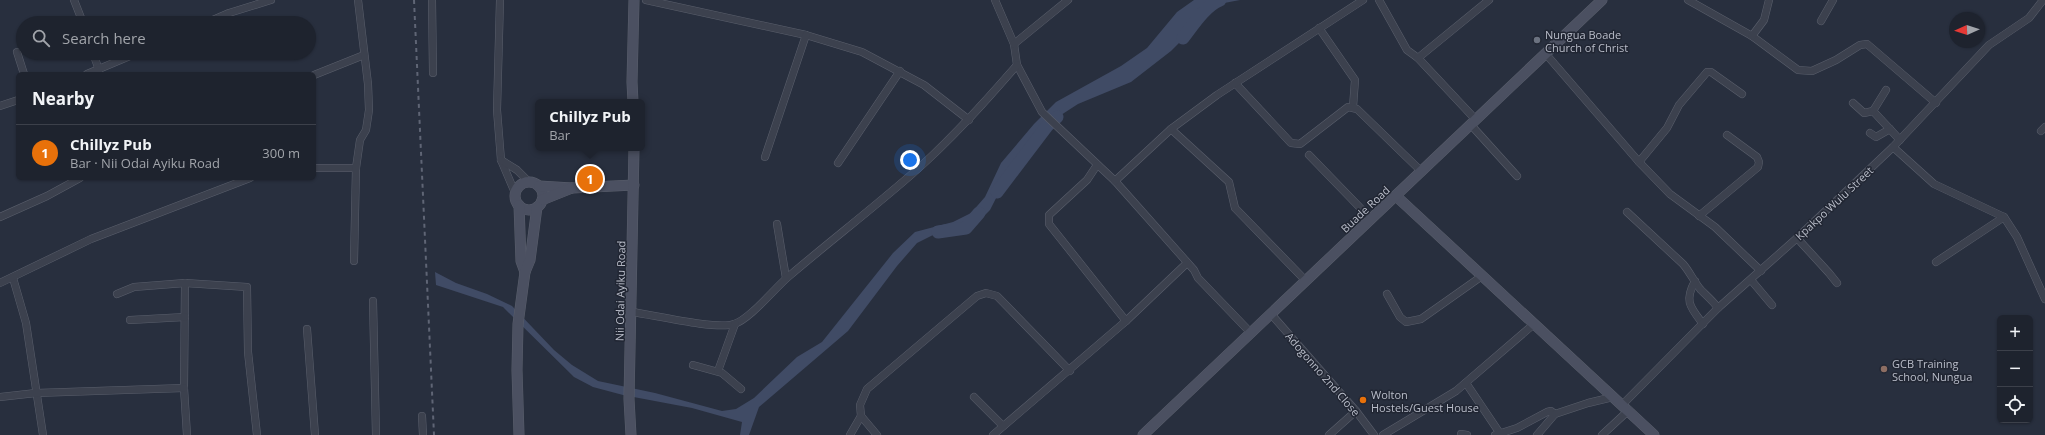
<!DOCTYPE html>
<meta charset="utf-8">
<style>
body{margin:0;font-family:"Open Sans",sans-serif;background:#262b36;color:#f1f3f6}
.controls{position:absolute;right:12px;bottom:12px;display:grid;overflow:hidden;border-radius:6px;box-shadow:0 1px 3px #0004}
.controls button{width:36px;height:36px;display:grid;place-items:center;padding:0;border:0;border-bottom:1px solid #3c404a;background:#1e232e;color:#f1f3f6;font:20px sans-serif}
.compass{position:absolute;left:1949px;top:12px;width:36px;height:36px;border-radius:50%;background:#1e232e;box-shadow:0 1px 3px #0004;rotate:267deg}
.you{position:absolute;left:910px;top:160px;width:14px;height:14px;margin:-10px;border:3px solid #fff;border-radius:50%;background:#1a73e8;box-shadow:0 0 0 6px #1a73e833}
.badge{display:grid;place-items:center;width:26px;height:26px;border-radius:50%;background:#99aeee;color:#fff;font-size:13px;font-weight:700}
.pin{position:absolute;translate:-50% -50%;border:2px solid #fff;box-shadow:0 1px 4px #0006}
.popup{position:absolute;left:535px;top:99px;width:110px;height:52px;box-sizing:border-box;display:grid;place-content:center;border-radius:6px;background:#1e232e;filter:drop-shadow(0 1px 3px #0005);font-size:13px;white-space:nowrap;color:#a1a4aa}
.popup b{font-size:15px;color:#f1f3f6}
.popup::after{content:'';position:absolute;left:50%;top:100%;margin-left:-8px;border:8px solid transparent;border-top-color:#1e232e}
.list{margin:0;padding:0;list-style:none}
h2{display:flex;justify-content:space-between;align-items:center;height:52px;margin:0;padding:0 16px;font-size:17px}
h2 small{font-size:13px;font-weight:400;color:#a1a4aa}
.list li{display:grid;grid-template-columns:26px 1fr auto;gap:12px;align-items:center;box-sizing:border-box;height:56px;padding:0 16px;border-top:1px solid #3c404a}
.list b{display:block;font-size:15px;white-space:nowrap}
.list p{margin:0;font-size:13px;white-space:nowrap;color:#a1a4aa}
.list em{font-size:13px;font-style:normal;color:#a1a4aa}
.icon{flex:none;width:22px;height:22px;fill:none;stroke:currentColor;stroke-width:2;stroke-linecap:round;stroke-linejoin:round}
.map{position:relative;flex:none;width:2045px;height:435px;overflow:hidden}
.search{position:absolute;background:#1e232e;box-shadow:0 1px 3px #0004;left:16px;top:16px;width:300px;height:44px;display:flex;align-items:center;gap:10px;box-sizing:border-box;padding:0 14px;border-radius:22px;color:#a1a4aa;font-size:15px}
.panel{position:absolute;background:#1e232e;box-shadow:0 1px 3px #0004;left:16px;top:72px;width:300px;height:108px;border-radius:6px}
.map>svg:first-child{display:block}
.water{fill:#404b65}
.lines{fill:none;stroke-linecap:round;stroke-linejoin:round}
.river{stroke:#404b65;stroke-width:13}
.street-casing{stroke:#5a5f6c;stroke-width:8}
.secondary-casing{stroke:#5a5f6c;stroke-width:11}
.street{stroke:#3c414e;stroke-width:7}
.secondary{stroke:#4b5061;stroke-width:10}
.rail{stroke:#5f6575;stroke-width:2;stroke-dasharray:4 4;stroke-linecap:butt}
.worship-dot{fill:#6b7280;stroke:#212633;stroke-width:1.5}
.education-dot{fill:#8d6e63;stroke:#212633;stroke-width:1.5}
.food-dot{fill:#e8710a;stroke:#212633;stroke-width:1.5}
.labels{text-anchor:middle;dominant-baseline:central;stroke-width:3;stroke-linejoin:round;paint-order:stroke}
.poi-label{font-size:11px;fill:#b9bdc9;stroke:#212633;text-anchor:start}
.street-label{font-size:11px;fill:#b9bdc9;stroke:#212633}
</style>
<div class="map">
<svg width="2045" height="435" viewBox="0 0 2045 435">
<rect width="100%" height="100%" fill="#282f3e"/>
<path class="water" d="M1194,0H1240L1219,4L1199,15L1188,34L1171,51L1131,82L1078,104L1061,115L1038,134L1016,159L990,210L977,223L935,234L917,243L897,266L848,331L759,407L749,435H740L742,422L692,408L623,395L593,387L574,377L503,307L436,285L435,272L456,283L487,294L512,306L554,350L572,365L598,381L655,393L722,411L736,409L754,398L797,357L822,342L893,253L915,232L953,222L971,213L985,197L1001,163L1034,124L1056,102L1121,66L1147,48L1177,12Z"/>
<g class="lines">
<g class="river">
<path d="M1183,38C1193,25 1205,6 1220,0"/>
<path d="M997,192L1047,126L1057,117"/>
<path d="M938,232L966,228L979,213"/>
</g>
<g class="street-casing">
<g id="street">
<path d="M74,0L83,23"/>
<path d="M432,0L433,73"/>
<path d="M500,0L497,110L501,160L516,195"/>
<path d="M646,0L806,35L862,52L924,85L969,120"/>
<path d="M995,0L1014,44L1017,65L1042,112L1115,181L1194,270L1198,278L1250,332"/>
<path d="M1379,0L1407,50L1418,58L1476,120"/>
<path d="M1688,0L1752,36L1798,70L1812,71L1836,60L1860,45L1867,44L1936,103"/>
<path d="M1821,21L1833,0"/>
<path d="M206,23L229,13L271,0"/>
<path d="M1319,28L1355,80L1353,107"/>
<path d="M1752,36L1764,20L1769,0"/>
<path d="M1014,44L1068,0"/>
<path d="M17,52L24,74"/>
<path d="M93,53L99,70"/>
<path d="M1545,53L1639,162L1670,194L1715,227L1761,271"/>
<path d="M1418,58L1489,0"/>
<path d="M87,74L137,53"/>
<path d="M314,75L364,55"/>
<path d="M1235,83L1291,143L1300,144L1348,107L1357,109L1422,172"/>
<path d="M1853,103L1864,113L1873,111L1900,140"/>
<path d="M0,106L18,100"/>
<path d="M1873,111L1886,90"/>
<path d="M1471,125L1517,176"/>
<path d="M1171,129L1229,182L1235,208L1306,281"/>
<path d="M2041,131L2045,127"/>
<path d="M1870,133L1876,137L1890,129"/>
<path d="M1893,147L1934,184L2004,217L2017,237L2045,299"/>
<path d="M1309,155L1371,219"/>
<path d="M765,157L806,35"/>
<path d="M501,160L517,170L529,182"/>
<path d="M1639,162L1667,128L1679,105L1707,72H1711L1742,94"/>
<path d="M838,163L900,71"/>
<path d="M1097,165L1087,180L1049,215V224L1126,321"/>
<path d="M314,168H356"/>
<path d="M1115,181L1171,129L1217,95L1363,0"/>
<path d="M1627,212L1683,264C1690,272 1694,282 1701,290C1707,296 1713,301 1718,308"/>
<path d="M1699,216L1758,167L1759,162L1757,157L1727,135"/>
<path d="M0,217L47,196L80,178"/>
<path d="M777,224L786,278"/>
<path d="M1797,238L1829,273L1837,283"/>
<path d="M354,261L356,168L360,140L366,130L369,110L368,84L358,0"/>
<path d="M1936,262L2004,217"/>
<path d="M13,278L26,323L43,435"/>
<path d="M1751,280L1772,305"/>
<path d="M1695,281C1684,301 1690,307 1703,324"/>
<path d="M0,283L91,239L250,178"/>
<path d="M185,283L184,388L187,435"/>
<path d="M117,294L134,287L185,283L247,287L248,352L257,435"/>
<path d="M1387,294L1400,317L1406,322L1421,319L1482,276"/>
<path d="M373,301L376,435"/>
<path d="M632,312C654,315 716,330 734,324C749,320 775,288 788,277C829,242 872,209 912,174C950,141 984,103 1017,65"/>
<path d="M1271,314L1356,411L1374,435"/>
<path d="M130,320L185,317"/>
<path d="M307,329L315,435"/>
<path d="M693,365L722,373L741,389"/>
<path d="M718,371L735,324"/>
<path d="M1466,383L1501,435"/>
<path d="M0,397L36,393L184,388"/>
<path d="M974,397L1003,426"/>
<path d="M1622,405L1718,308L1797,238L1893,147L1989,45L2029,18L2043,0"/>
<path d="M422,416L423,435"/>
<path d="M861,416L877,435"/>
<path d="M1461,434L1467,435"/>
<path d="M850,435L861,416L860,405L867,389L977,296L986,293L997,296L1070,371"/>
<path d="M993,435L1126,321L1187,263"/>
<path d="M1329,435L1356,411"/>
<path d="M1383,435L1456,391L1534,324"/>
<path d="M1495,435L1517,428L1547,412L1551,411L1555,414"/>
<path d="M1537,435L1555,414L1588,403L1613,397"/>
<path d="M1602,435L1629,410"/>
</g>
</g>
<g class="secondary-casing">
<g id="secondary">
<path d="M633,102L632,82L634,0"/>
<circle cx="529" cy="196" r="14"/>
<path d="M539,186L572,188L634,185"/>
<path d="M1396,196L1654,435"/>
<path d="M542,200L572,188"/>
<path d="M519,205L521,261L525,272"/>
<path d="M519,435L517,370L518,324L525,272L530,260L537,207"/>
<path d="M631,435L629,399L634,148"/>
<path d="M1143,435L1602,0"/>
</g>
</g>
<use href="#street" class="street"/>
<use href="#secondary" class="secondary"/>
<path class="rail" d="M414,0L434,435"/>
</g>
<circle class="worship-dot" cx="1537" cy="40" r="4"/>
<circle class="education-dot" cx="1884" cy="369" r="4"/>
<circle class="food-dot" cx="1363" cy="400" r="4"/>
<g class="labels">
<g class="poi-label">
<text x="1545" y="34">Nungua Boade<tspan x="1545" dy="13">Church of Christ</tspan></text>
<text x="1892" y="363">GCB Training<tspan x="1892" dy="13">School, Nungua</tspan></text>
<text x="1371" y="394">Wolton<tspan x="1371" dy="13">Hostels/Guest House</tspan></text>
</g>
<g class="street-label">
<text transform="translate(1834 203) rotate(-43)">Kpakpo Wulu Street</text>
<text transform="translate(1365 209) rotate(-43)">Buade Road</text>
<text transform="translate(620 291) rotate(-89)">Nii Odai Ayiku Road</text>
<text transform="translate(1323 374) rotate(49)">Adogonno 2nd Close</text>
</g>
</g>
</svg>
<div class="controls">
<button>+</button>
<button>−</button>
<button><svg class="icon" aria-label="locate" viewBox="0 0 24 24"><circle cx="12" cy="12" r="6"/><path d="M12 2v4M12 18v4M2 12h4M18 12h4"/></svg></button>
</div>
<svg class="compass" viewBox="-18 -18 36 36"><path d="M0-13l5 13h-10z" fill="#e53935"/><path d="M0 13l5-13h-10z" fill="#a1a4aa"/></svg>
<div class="you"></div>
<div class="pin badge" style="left:590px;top:179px;background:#e8710a">1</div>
<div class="popup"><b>Chillyz Pub</b>Bar</div>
<div class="search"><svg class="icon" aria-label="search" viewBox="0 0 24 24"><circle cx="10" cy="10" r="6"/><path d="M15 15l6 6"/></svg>Search here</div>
<section class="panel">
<h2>Nearby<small></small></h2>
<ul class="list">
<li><span class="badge" style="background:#e8710a">1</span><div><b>Chillyz Pub</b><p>Bar · Nii Odai Ayiku Road</p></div><em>300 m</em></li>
</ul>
</section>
</div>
